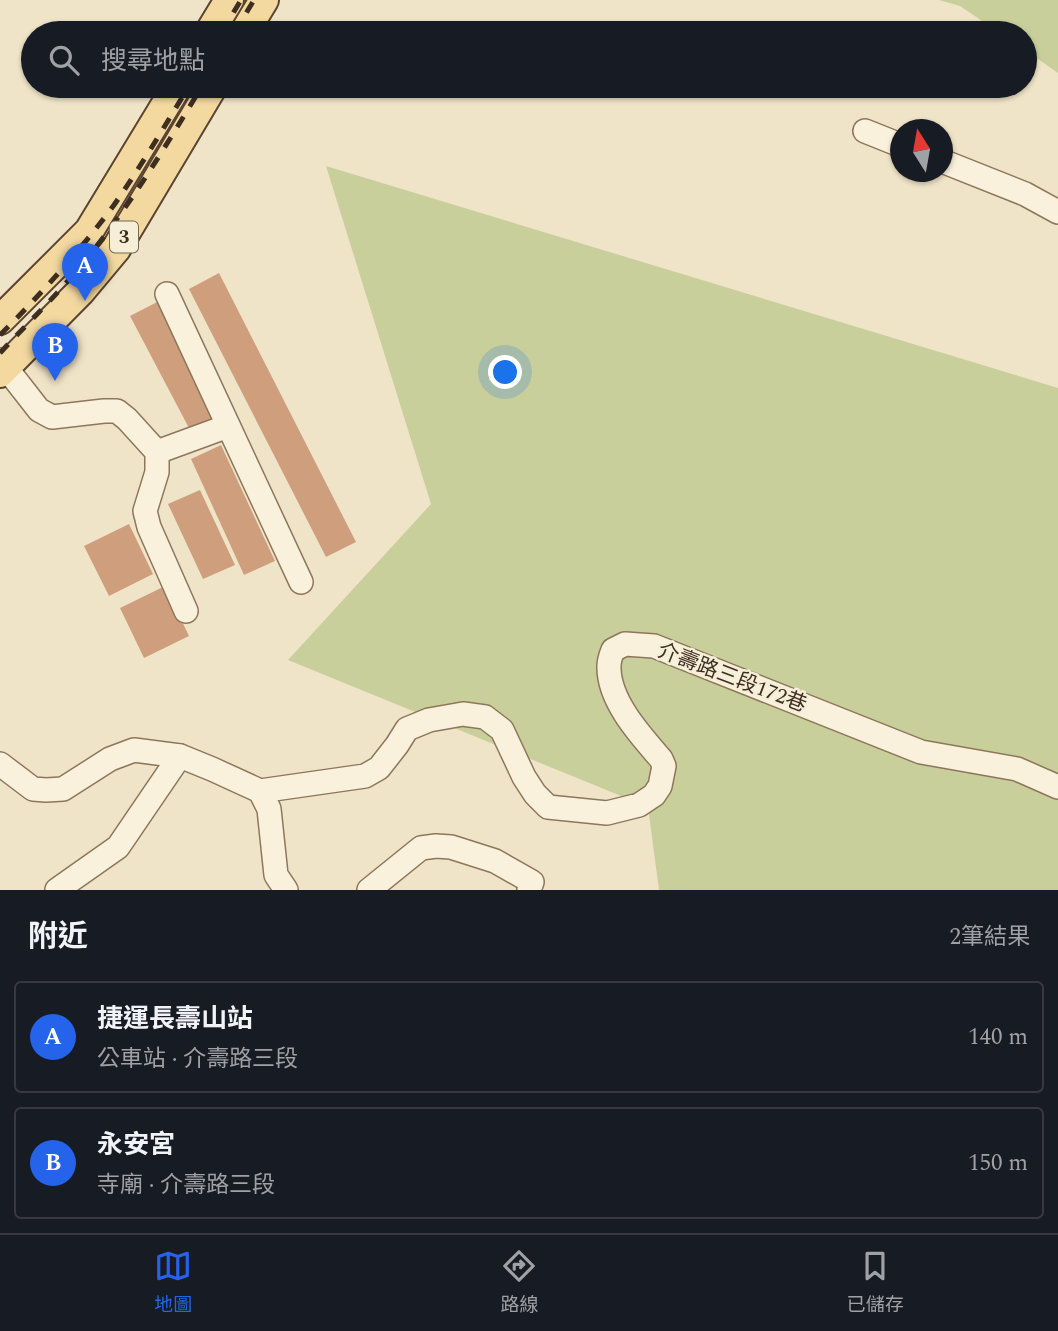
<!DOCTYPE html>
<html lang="zh-TW">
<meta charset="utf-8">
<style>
body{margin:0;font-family:Spectral,"Noto Sans TC",serif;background:#242831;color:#f1f3f6}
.compass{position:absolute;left:890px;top:119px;width:63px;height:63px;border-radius:50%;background:#171b24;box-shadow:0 2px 5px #0004;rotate:349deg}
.you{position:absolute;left:506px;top:373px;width:24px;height:24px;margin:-18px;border:5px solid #fff;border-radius:50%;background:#1a73e8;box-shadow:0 0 0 10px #1a73e833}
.badge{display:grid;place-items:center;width:46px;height:46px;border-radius:50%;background:#2563eb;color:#fff;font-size:23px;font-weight:700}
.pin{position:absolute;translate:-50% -58px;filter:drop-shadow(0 2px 4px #0008)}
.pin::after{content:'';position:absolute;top:37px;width:24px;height:21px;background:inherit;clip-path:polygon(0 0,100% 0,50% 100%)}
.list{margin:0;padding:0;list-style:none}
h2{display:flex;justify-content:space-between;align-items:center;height:91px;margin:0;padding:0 28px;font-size:30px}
h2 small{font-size:23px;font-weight:400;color:#9ea1a6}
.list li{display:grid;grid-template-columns:46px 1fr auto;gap:21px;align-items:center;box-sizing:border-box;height:112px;margin:0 14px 14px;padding:0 14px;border:2px solid #363941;border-radius:7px}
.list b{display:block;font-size:26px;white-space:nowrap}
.list p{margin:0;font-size:23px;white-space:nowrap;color:#9ea1a6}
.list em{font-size:23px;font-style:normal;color:#9ea1a6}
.icon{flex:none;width:38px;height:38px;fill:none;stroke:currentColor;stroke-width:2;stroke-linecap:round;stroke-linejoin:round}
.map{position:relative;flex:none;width:1058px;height:890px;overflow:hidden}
.search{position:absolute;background:#171b24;box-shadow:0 2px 5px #0004;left:21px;right:21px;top:21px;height:77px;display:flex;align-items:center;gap:18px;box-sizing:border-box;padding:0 24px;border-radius:38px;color:#9ea1a6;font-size:26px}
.sheet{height:343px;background:#171b24}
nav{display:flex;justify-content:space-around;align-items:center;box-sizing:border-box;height:98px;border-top:2px solid #363941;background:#171b24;font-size:19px;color:#9ea1a6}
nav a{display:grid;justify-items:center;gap:4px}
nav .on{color:#2563eb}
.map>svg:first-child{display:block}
.green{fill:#c9cf9b}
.building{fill:#cf9f7d}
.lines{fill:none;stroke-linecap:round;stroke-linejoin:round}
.minor-casing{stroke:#8d765c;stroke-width:26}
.major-casing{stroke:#5b4430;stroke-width:32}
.minor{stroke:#faf1dc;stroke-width:23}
.major{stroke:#f3d9a0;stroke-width:28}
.rail{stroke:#3d2e20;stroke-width:5;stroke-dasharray:12 12;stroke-linecap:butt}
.labels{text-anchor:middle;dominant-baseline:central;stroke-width:5;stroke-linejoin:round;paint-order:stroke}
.shield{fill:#f7eed8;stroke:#756857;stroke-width:2}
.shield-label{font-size:19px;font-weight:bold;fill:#3d2e20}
.street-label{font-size:21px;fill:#3d2e20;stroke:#f7eed8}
</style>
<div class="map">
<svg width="1058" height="890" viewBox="0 0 1058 890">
<rect width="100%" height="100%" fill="#f0e4c8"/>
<g class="green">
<path d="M939,0H1058V73L1025,50V33H1000L960,6Z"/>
<path d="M326,166L1058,388V890H659L648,807L288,660L431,504Z"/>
</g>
<g class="building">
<path d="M219,273L356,542L326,557L189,289Z"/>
<path d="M161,300L221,413L190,430L130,316Z"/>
<path d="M221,445L275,561L244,575L191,459Z"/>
<path d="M200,490L235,565L203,579L168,504Z"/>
<path d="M129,524L153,574L109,596L84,546Z"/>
<path d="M165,586L189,636L144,658L120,608Z"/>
</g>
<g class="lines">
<g class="minor-casing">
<g id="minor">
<path d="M865,131L900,145"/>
<path d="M942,161L1025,194L1058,212"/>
<path d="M167,294L301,582"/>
<path d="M0,360L39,410L52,417L104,411H117L127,419L157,452V472L145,511L149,527L186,611"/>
<path d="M157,452L228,426"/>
<path d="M0,764L33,789L46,790L63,789L110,759L134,750L180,756L212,769L260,791L269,809L276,875L286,890"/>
<path d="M260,791L365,776L379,768L397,745L407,729L429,720L463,714L485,717L502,730L524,777L535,794L548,807L607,813L639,805L654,795L660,786L664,766L661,759C640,735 608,700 609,666C609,661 611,655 613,650L625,644L654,646L921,752L1017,769L1058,787"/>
<path d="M57,890L118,847L180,756"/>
<path d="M369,890L421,848L436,846L451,847L495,861L532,882L529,890"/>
</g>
</g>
<g class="major-casing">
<g id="major">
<path d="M209,33L229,0"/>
<path d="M244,33L264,0"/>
<path d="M0,320L89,231L177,86"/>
<path d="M0,373L80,292L116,249L213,86"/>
</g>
</g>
<use href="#minor" class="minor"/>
<use href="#major" class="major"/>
<g class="rail">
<path d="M221,33L241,0"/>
<path d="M234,33L254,0"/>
<path d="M0,335C41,294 80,251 114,205C141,166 165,126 189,86"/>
<path d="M0,353C24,327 50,302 73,275C123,217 163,151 202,86"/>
</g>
</g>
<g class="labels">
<rect class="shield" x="110" y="221.5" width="28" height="31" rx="5"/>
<g class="shield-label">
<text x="124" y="237">3</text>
</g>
<g class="street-label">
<text transform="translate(732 678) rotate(21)">介壽路三段172巷</text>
</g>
</g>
</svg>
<svg class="compass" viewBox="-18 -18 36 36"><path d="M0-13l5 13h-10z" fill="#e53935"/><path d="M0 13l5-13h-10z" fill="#9ea1a6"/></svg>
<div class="you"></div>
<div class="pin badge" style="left:85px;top:301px">A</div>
<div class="pin badge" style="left:55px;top:381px">B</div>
<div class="search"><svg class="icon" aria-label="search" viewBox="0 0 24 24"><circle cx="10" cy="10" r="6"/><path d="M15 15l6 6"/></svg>搜尋地點</div>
</div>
<section class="sheet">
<h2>附近<small>2筆結果</small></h2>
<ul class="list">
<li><span class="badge">A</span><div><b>捷運長壽山站</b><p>公車站 · 介壽路三段</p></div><em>140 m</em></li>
<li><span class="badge">B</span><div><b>永安宮</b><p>寺廟 · 介壽路三段</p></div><em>150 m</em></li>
</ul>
</section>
<nav>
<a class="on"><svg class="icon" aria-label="map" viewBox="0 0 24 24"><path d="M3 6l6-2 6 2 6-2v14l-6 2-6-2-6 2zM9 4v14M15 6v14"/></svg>地圖</a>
<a><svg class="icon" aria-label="directions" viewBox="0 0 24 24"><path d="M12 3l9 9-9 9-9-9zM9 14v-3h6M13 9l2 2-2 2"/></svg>路線</a>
<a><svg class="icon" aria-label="saved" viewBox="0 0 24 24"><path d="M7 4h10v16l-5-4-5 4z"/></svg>已儲存</a>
</nav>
